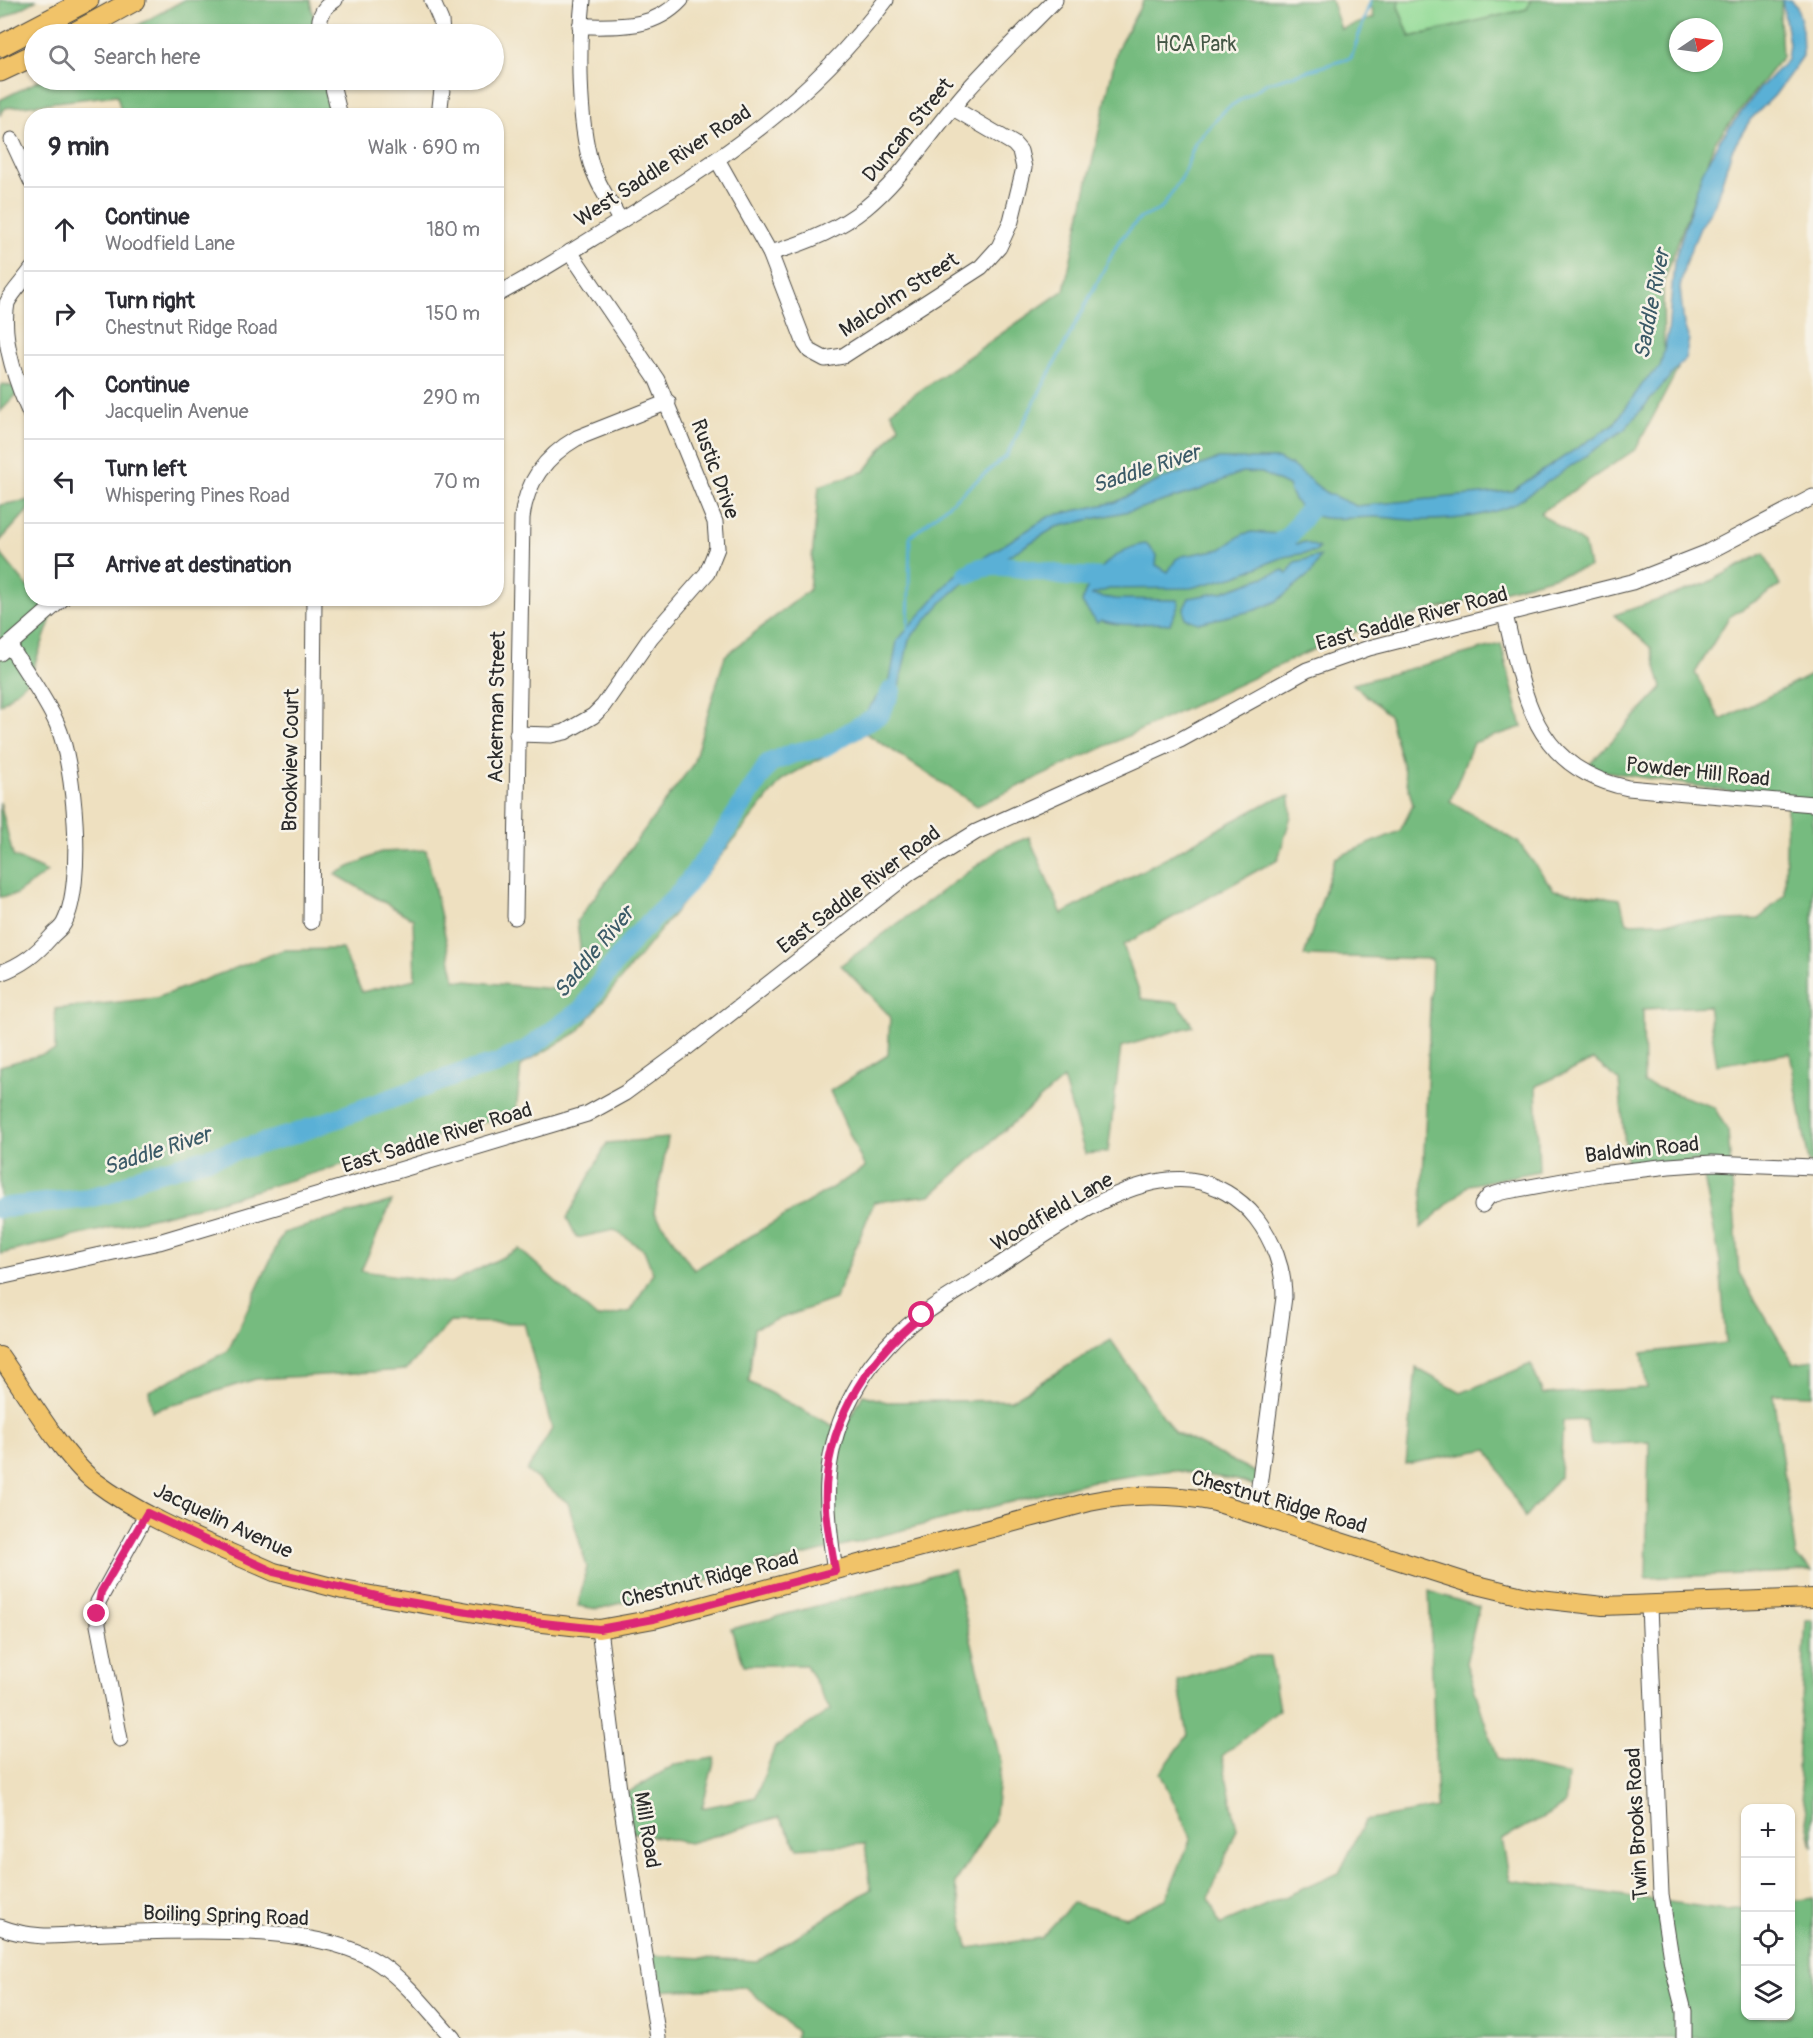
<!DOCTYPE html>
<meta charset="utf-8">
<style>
body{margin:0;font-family:Pangolin,sans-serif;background:#f7f7f7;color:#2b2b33}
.controls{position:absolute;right:18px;bottom:18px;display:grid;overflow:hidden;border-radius:12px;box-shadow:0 2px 4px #0004}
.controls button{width:54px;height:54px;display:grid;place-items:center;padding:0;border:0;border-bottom:2px solid #e1e1e2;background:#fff;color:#2b2b33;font:30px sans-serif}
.compass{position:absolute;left:1669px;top:18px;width:54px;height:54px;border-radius:50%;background:#fff;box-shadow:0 2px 4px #0004;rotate:77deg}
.stop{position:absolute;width:18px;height:18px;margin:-14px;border:4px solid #db2777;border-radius:50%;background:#fff}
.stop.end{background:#db2777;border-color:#fff;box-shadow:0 2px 6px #0008}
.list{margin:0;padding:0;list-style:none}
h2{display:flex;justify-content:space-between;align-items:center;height:78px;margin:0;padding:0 24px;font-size:26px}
h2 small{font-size:20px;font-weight:400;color:#7c7c81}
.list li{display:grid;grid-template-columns:39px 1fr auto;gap:18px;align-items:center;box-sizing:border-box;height:84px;padding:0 24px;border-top:2px solid #e1e1e2}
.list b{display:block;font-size:22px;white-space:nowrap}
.list p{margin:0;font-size:20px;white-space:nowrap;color:#7c7c81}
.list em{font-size:20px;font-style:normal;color:#7c7c81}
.icon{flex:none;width:33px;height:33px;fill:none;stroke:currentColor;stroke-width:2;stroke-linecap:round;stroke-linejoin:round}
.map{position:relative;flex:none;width:1813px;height:2038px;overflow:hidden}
.search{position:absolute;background:#fff;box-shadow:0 2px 4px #0004;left:24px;top:24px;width:480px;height:66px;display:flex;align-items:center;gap:15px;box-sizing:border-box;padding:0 21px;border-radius:33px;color:#7c7c81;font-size:22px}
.panel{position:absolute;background:#fff;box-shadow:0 2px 4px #0004;left:24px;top:108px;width:480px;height:498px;border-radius:24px}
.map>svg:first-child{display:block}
.green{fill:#93db96;stroke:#5f8360;stroke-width:1.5}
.forest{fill:#76bb7f;stroke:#507355;stroke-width:1.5;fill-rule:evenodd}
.water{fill:#5ab0d6;stroke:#426e80;stroke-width:1.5}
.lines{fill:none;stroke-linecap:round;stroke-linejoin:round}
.stream{stroke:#5ab0d6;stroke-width:3}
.river{stroke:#5ab0d6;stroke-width:20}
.minor-casing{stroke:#484641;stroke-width:17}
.major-casing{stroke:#484641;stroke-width:20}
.highway-casing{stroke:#484641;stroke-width:23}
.minor{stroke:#fff;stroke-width:15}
.major{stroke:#f1c369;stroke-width:18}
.highway{stroke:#f1c369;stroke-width:21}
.route{stroke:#db2777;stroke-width:8}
.labels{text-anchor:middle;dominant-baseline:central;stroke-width:5;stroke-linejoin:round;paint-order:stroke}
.park-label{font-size:21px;fill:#455746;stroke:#f7f3e8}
.street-label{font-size:21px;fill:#2b2b2b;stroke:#f7f3e8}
.water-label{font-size:22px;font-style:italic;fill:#3b5a67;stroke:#f7f3e8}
</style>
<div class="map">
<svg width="1813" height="2038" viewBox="0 0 1813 2038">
<rect width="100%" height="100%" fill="#f7f3e8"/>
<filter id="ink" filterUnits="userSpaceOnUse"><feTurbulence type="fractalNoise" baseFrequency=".0167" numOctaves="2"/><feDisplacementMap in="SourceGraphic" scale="12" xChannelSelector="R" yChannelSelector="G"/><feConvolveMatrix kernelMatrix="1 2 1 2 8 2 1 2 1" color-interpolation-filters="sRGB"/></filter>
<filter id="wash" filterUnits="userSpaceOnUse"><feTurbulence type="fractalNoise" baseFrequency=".008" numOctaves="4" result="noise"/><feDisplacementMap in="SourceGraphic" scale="24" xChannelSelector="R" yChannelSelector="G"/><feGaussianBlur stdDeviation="1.35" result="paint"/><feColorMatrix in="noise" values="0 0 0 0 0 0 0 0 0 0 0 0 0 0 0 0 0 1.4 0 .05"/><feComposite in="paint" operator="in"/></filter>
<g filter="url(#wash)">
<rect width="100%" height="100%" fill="#eee0c0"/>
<path class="green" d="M1399,0H1531L1527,9L1410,37L1398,6Z"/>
<g class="forest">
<path d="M0,0H37L0,20Z"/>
<path d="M184,0H310L317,34H122Z"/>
<path d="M1144,0H1331L1341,29L1374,18L1370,0H1399L1398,7L1410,37L1527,9L1531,0H1782L1780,18L1782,57L1714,143L1663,283L1664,368L1678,369L1636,449L1540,513L1584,544L1589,567L1345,635L977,806L866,733L783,779L578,1032L521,1065L516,1113L210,1204L0,1254V1066L55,1051V1009L156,998L283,950L342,949L362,992L415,979L413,919L335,874L381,852L426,850L455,980L554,989L582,965L577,921L693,764L725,656L809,590L819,486L865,471L899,426L891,411L1064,290L1117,49ZM1678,27H1714V63H1678Z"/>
<path d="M40,80H327L334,115H122L117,95L5,108L0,115V100Z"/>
<path d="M3,384L22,389L0,412V387Z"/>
<path d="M31,500V507L0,541V505Z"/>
<path d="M0,553L31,591L32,598L38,599L52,616L29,680L0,705Z"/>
<path d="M1764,553L1780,586L1729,617L1695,673L1721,720L1813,674V1163H1809L1790,1053L1717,1065L1708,1006L1643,1009L1644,1083L1714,1107L1728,1131L1739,1273L1793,1363L1813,1360V1395L1773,1394L1796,1557L1812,1571L1646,1578L1649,1442L1591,1445L1586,1420L1563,1421L1560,1476L1525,1518L1488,1449L1406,1464L1416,1368L1461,1393L1531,1364L1543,1394L1647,1388L1642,1353L1726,1343L1720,1262L1701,1161L1627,1167L1619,1081L1594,1060L1536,1086L1539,1171L1469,1185L1421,1228L1432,959L1304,956L1335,858L1400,831L1413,805L1389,715L1353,684L1501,644L1522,727L1473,743L1450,801L1518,842L1554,890L1620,899L1627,923L1759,919L1785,894L1787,801L1586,768L1662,688L1651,648L1614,615L1705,584Z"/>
<path d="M1290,796L1291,816L1278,859L1123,945L1142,999L1178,1003L1193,1026L1121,1047L1108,1152L1085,1154L1063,1079L931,1195L874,1202L835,1299L754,1328L749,1382L843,1431L863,1395L887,1402L1011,1400L1111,1340L1174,1432L1267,1478L1264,1489L1237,1480L1172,1470L1088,1482L598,1609L578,1606L587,1567L568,1503L527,1471L552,1429L524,1323L450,1322L406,1370L256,1379L152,1411L149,1391L228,1351L283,1233L392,1201L361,1271L451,1283L519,1249L597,1318L631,1311L653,1273L644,1250L614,1230L577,1238L567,1218L607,1143L668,1138L654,1212L694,1270L865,1168L830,1091L888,1055L890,1016L841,965L1001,848L1029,837L1062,914L1272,800Z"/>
<path d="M0,802L13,856L47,872L15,895L0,897Z"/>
<path d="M954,1569L1001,1763L994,1821L955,1883L968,1948L1041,1938L1073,1903L1126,1917L1166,1899L1191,1838L1160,1773L1188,1735L1178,1681L1250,1656H1270L1279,1710L1222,1756L1237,1829L1209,1898L1220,1925L1339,1873L1365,1821L1437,1808L1429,1591L1479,1607L1466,1663L1497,1759L1568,1775L1565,1805L1502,1840L1510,1880L1727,1910L1745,1908L1746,2016H1790L1791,1901L1813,1898V2038H795L797,2032L746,1987L652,1991L647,1955L758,1961L871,1889L865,1844L798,1848L779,1817L689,1843L627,1831L622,1796L676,1764L715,1758L702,1808L756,1797L775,1747L830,1710L806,1665H744L731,1629Z"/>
<path d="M1813,1620V1847L1797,1766L1806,1621Z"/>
</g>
<g class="water">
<path d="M1782,0H1790L1797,7L1802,25L1803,56L1775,95L1750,120L1732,150L1715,204L1700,228L1685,264L1680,288L1684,325L1689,339L1685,359L1625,429L1513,505C1481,518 1447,521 1412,520C1400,520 1388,517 1375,517C1358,517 1336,521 1319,517C1302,513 1293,502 1288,486L1262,473L1242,472L1200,490L1138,509L1056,527L962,584L944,600L909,639L896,702L884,715L868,709L890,680L897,641L954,576L1050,516L1116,502L1162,479L1218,459H1279L1295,468L1325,492L1356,506L1512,491L1614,424L1646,379L1660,367L1668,333L1674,262L1702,173L1719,141L1760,88L1787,60L1789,44Z"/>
<path d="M1252,532L1279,534L1297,544L1305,542L1319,548L1317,551L1284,557L1236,576L1191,588L1109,589L1091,595L1115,599L1177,600L1179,604L1170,624C1147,621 1123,629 1101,620L1097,623L1082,603C1087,575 1118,547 1146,544L1157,555L1156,565L1168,572L1176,559L1182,556L1221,549L1243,534Z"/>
<path d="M1320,556L1312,572L1277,601L1256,610L1198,623L1185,618L1184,608L1189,598L1222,592L1284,570L1287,574L1295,562Z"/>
</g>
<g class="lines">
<path class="stream" d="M908,631L910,537L1006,456L1119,241L1139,219L1161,209L1183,176L1195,143L1226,109L1267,83L1351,58L1371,0"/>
<g class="river">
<path d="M1265,552L1289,536L1313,504L1328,507"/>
<path d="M968,574C994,556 1038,573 1068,576C1084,578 1102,577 1119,578"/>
<path d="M0,1208L88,1198L113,1192L141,1177L291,1135L462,1073L497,1064L526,1050L584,1008L603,978L634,938L684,888L721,838L769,763L794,753L824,747L880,714L891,691"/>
</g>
</g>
</g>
<g filter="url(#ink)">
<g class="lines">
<g class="minor-casing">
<g id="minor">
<path d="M432,0L441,21L442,34"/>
<path d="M583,0C578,46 578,120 591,164C598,185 610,203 621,221"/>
<path d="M580,26C618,26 653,30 681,0"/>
<path d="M321,34C317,20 321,8 335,0"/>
<path d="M331,80L340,116"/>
<path d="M439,116L443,80"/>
<path d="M12,140L32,183"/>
<path d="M718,161L770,253L805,344L810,351L825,359L843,356L981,267L999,247L1011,221L1024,168L1020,151L1014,144L953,108"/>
<path d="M770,253C880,223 895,175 963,95C992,62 1025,31 1055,0"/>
<path d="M32,269C24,281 13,291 7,303C0,340 17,385 32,418"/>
<path d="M496,295C537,274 575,249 614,225C721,160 810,102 886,0"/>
<path d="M1505,615C1525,696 1532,768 1628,788L1813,804"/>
<path d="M0,653L63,598"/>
<path d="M517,734L551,735L565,732L593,716L603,706L651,637L707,573L717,548L715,522L657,380L570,252"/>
<path d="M515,917L522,518C526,482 546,456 577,438L668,402"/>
<path d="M311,922L314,598"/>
<path d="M0,973C22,965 36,954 51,937C55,932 61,929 64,923C85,884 75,765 57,724C45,697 25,671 10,646"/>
<path d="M1482,1205L1489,1196L1502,1192L1601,1174L1669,1166L1712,1163L1813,1167"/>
<path d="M0,1277L159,1242L587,1114L625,1093L685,1049L910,873L976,832L1180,740L1307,670L1369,648L1632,582L1706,553L1813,497"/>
<path d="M835,1571C826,1509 820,1461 849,1402C862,1375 881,1350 903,1330C929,1307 961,1290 990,1271C1044,1237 1123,1173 1190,1180C1215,1183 1240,1198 1256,1218C1273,1240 1284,1269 1284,1297L1255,1516"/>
<path d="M1649,1606L1661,1894L1672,1964L1684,2011V2038"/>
<path d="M599,1629L619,1790L658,2038"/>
<path d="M120,1739L98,1625V1602L147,1513"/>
<path d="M0,1927C39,1942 67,1934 107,1933C180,1931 320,1922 380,1964C408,1983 430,2013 453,2038"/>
</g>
</g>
<g class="major-casing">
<path id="major" d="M0,1356C24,1390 63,1457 94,1481C147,1521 214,1545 274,1572L343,1590L515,1620L599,1629L654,1619L1089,1502C1132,1493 1171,1493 1215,1502L1469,1583L1531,1598L1603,1606L1813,1598"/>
</g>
<g class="highway-casing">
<g id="highway">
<path d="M73,34L135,0"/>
<path d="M0,46L88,0"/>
<path d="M0,71L34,55"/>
</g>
</g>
<use href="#minor" class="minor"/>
<use href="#major" class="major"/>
<use href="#highway" class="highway"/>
</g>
</g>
<g class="lines" filter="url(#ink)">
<path class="route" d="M97,1614L101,1592L147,1513L274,1572L385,1598L515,1620L599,1629L654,1619L835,1571C832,1550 827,1529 826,1508C822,1431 864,1361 922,1315"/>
</g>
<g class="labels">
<g class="park-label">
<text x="1196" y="44">HCA Park</text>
</g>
<g class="street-label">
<text transform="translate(908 130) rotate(-50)">Duncan Street</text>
<text transform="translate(663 166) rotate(-33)">West Saddle River Road</text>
<text transform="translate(899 295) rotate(-33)">Malcolm Street</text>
<text transform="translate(715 469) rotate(70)">Rustic Drive</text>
<text transform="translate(1412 619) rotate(-15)">East Saddle River Road</text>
<text transform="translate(497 707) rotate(-89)">Ackerman Street</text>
<text transform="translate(291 760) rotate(-89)">Brookview Court</text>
<text transform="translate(1698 772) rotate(6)">Powder Hill Road</text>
<text transform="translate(859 890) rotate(-37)">East Saddle River Road</text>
<text transform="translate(437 1138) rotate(-17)">East Saddle River Road</text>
<text transform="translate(1642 1150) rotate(-6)">Baldwin Road</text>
<text transform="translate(1052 1212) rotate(-30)">Woodfield Lane</text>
<text transform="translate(1279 1502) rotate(16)">Chestnut Ridge Road</text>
<text transform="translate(223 1521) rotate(25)">Jacquelin Avenue</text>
<text transform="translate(710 1579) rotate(-14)">Chestnut Ridge Road</text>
<text transform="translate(1637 1824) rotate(-93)">Twin Brooks Road</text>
<text transform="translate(647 1830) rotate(81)">Mill Road</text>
<text transform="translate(226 1916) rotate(2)">Boiling Spring Road</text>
</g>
<g class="water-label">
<text transform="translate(1652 304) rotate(-79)">Saddle River</text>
<text transform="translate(1146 469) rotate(-18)">Saddle River</text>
<text transform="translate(594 952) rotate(-50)">Saddle River</text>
<text transform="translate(157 1151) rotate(-18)">Saddle River</text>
</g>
</g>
</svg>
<div class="controls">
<button>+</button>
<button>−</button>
<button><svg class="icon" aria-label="locate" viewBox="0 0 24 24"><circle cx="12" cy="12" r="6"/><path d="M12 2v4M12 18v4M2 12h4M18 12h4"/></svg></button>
<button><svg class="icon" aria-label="layers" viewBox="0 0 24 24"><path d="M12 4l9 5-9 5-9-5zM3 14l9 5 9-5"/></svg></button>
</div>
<svg class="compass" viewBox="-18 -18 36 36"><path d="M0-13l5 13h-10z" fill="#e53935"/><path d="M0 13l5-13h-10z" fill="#7c7c81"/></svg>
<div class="stop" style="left:922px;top:1315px"></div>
<div class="stop end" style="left:97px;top:1614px"></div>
<div class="search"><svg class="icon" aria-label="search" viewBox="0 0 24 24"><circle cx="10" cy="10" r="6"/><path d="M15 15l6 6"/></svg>Search here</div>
<section class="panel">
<h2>9 min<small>Walk · 690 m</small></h2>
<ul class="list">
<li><svg class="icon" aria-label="ahead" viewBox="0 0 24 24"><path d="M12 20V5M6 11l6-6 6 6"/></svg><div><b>Continue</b><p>Woodfield Lane</p></div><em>180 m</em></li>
<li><svg class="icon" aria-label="right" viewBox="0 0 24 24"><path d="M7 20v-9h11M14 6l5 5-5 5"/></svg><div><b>Turn right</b><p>Chestnut Ridge Road</p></div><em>150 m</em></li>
<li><svg class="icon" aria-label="ahead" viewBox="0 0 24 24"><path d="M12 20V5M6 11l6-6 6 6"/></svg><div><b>Continue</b><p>Jacquelin Avenue</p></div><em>290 m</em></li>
<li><svg class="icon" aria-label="left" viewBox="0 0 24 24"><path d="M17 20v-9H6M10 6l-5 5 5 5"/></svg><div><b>Turn left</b><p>Whispering Pines Road</p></div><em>70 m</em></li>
<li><svg class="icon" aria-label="arrive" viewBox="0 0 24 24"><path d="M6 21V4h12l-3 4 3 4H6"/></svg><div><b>Arrive at destination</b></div></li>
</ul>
</section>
</div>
